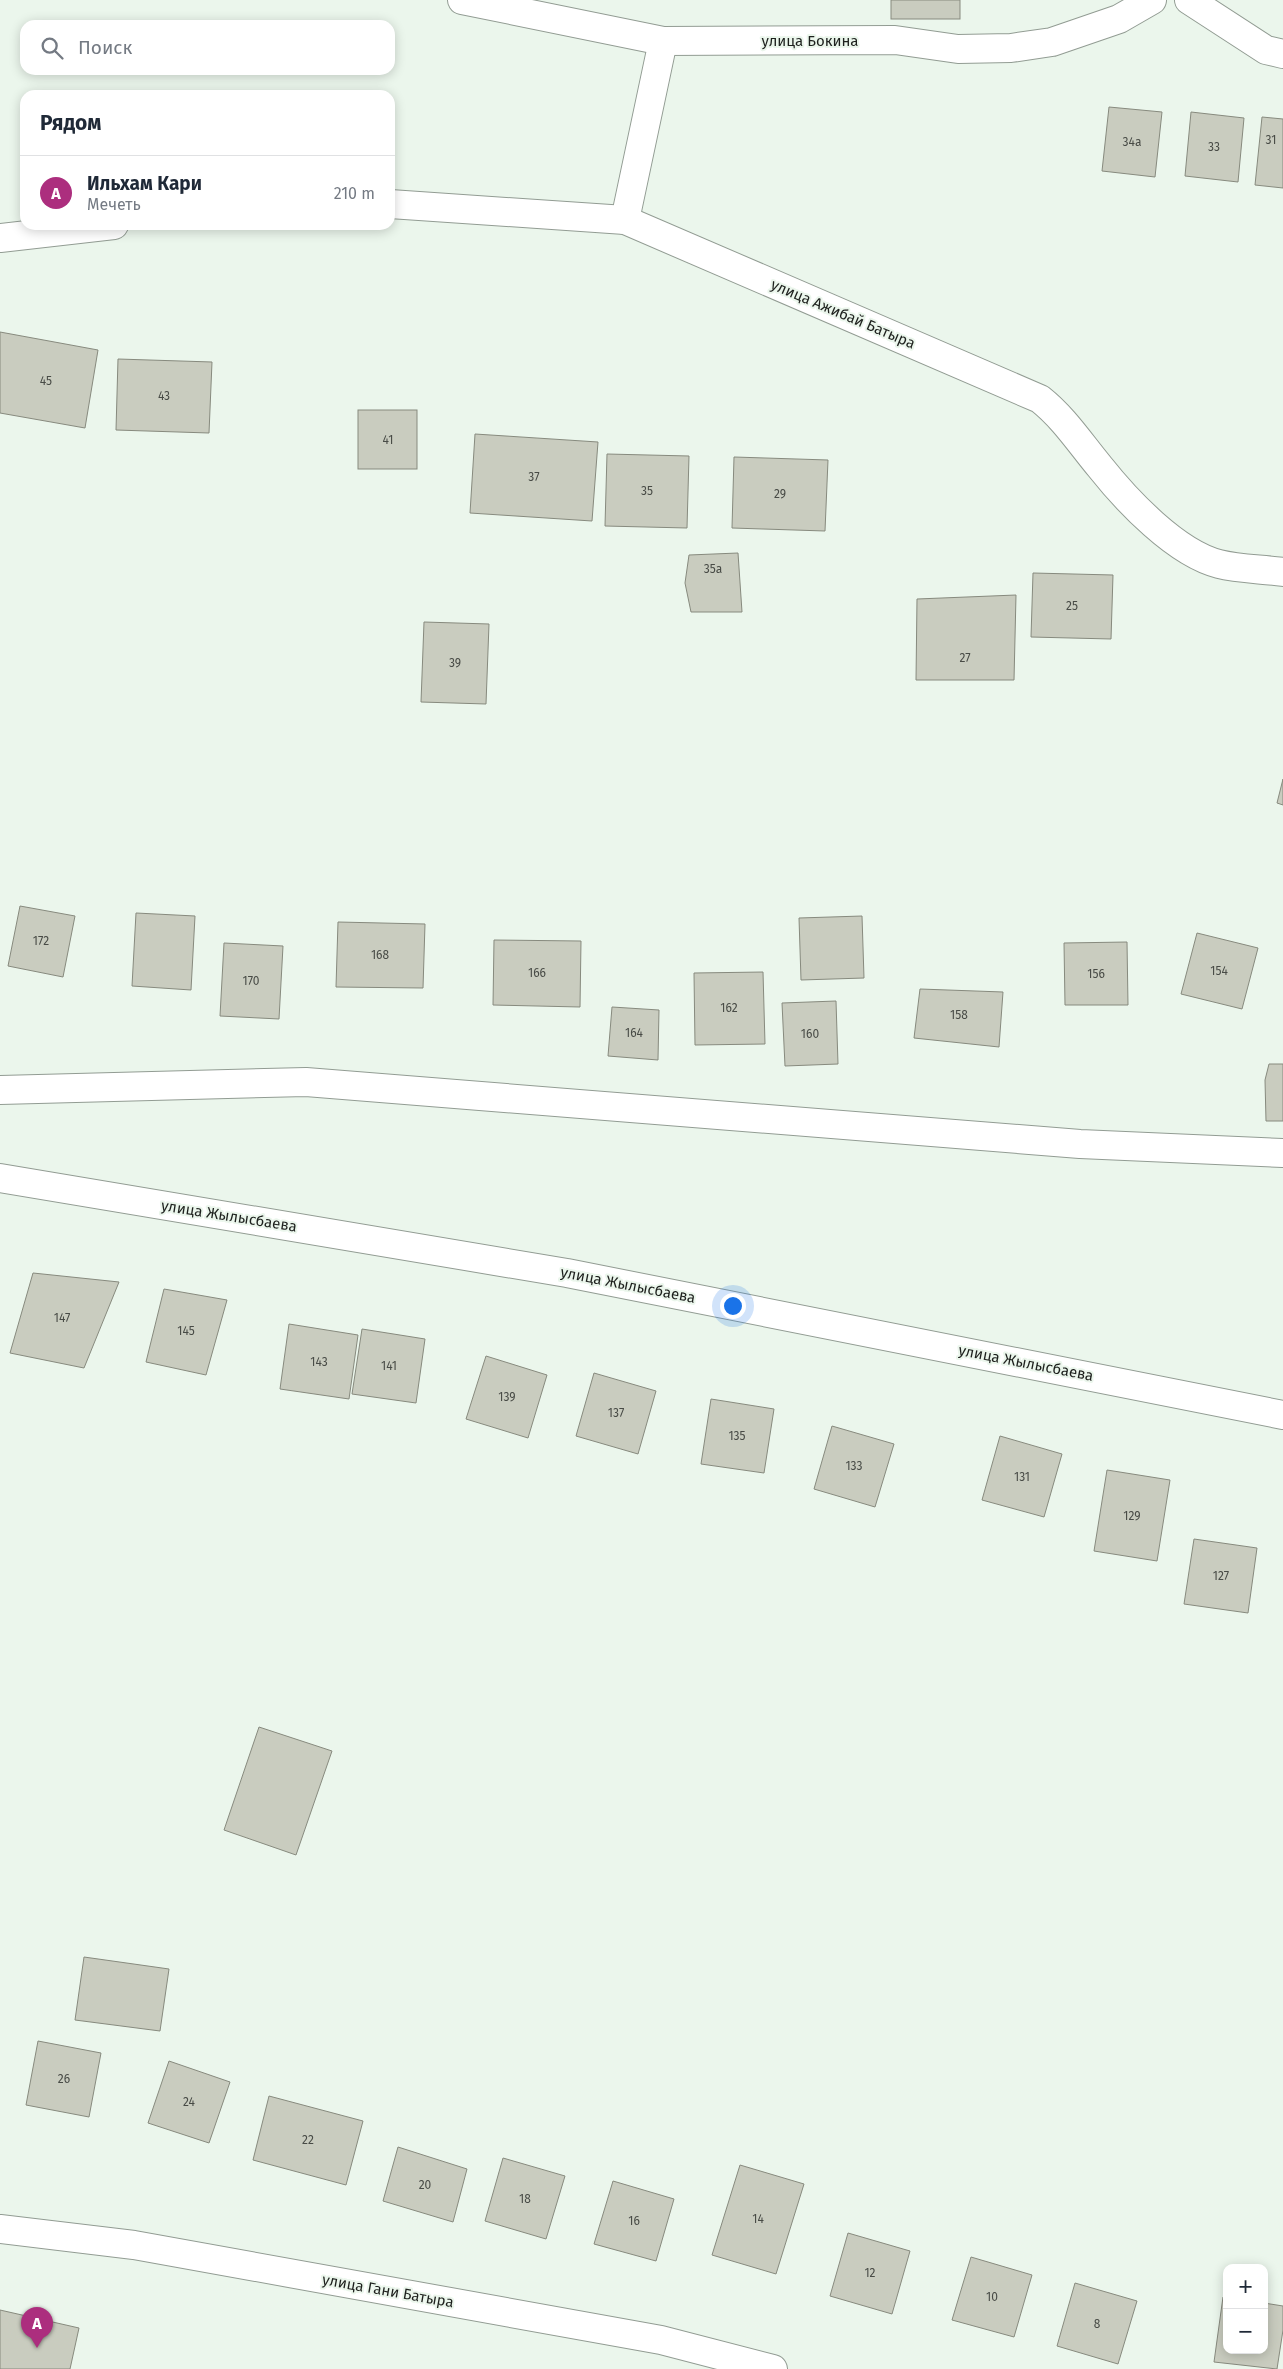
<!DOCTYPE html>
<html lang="ru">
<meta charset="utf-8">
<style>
body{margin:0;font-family:"Fira Sans",sans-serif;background:#f6f6f7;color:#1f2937}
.controls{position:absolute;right:15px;bottom:15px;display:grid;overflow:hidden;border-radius:10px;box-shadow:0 2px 12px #0003}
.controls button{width:45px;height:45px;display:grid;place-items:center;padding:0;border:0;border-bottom:1px solid #e0e1e3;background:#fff;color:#1f2937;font:25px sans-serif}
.you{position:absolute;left:732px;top:1305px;width:18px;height:18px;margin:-12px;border:4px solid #fff;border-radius:50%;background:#1a73e8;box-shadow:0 0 0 8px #1a73e833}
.badge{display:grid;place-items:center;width:32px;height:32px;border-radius:50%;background:#ac2e7e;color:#fff;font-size:16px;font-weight:700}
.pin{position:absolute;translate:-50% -41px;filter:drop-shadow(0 1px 2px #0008)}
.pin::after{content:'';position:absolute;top:26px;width:18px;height:15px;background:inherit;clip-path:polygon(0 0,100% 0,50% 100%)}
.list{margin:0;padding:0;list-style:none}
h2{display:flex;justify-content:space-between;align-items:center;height:65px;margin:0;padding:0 20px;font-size:21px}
h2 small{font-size:16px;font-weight:400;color:#747a83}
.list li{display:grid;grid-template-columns:32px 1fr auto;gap:15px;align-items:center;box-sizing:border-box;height:75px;padding:0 20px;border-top:1px solid #e0e1e3}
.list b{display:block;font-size:19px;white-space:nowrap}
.list p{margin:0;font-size:16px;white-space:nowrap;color:#747a83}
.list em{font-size:16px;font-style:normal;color:#747a83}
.icon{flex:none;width:28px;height:28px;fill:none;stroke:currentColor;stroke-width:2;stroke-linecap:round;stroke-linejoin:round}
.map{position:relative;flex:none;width:1283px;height:2369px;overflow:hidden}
.search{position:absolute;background:#fff;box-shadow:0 2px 12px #0003;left:20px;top:20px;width:375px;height:55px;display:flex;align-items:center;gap:12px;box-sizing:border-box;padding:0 18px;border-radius:15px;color:#747a83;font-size:19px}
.panel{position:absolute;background:#fff;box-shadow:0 2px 12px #0003;left:20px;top:90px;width:375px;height:140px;border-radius:15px}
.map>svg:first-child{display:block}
.building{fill:#c9ccbf;stroke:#878a7e}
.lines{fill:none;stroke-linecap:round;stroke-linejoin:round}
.minor-casing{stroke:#929c93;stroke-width:30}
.minor{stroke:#fff;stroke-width:28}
.labels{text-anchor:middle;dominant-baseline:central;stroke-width:4;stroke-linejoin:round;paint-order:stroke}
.number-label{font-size:12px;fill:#484b46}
.street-label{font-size:15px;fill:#1d201d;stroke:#ebf6ec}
</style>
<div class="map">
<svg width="1283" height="2369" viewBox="0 0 1283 2369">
<rect width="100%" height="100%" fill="#ebf6ec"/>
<g class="building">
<rect x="891" y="0" width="69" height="19"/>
<path d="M1109,107L1162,112L1155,177L1102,171Z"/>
<path d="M1191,112L1244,118L1238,182L1185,176Z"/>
<path d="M1262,117L1283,119V188L1255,185Z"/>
<path d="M0,332L98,350L85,428L0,413Z"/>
<path d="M118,359L212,362L209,433L116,430Z"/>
<rect x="358" y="410" width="59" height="59"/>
<path d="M475,434L598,442L592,521L470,513Z"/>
<path d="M607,454L689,456L687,528L605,526Z"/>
<path d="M734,457L828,460L825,531L732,528Z"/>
<path d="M738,553L742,612H691L685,583L689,555Z"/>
<path d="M1033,573L1113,575L1111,639L1031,637Z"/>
<path d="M1016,595L1014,680H916L917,599Z"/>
<path d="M424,622L489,624L486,704L421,702Z"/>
<path d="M1283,779V805L1277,803Z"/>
<path d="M20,906L75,916L63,977L8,966Z"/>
<path d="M136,913L195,916L191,990L132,986Z"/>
<path d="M862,916L864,978L801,980L799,918Z"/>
<path d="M338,922L425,924L423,988L336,987Z"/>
<path d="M1197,933L1258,948L1242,1009L1181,994Z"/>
<path d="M494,940L581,941L580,1007L493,1005Z"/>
<path d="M1127,942L1128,1005H1065L1064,943Z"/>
<path d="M224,943L283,946L279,1019L220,1016Z"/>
<path d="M763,972L765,1044L695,1045L694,973Z"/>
<path d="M920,989L1003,992L999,1047L914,1038Z"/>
<path d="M836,1001L838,1064L785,1066L782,1003Z"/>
<path d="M612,1007L659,1010L658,1060L608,1056Z"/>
<path d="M1269,1064H1283V1121H1266L1265,1080Z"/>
<path d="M33,1273L119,1282L84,1368L10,1353Z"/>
<path d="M164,1289L227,1300L206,1375L146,1362Z"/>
<path d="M289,1324L358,1335L349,1399L280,1389Z"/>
<path d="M362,1329L425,1339L416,1403L352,1394Z"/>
<path d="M486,1356L547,1375L528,1438L466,1419Z"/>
<path d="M594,1373L656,1391L638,1454L576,1436Z"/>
<path d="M711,1399L774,1409L764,1473L701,1464Z"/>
<path d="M832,1426L894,1444L875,1507L814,1489Z"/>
<path d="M1000,1436L1062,1454L1044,1517L982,1500Z"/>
<path d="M1107,1470L1170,1480L1157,1561L1094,1551Z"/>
<path d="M1194,1539L1257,1548L1248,1613L1184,1604Z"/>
<path d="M259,1727L332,1751L296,1855L224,1830Z"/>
<path d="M84,1957L169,1969L160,2031L75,2020Z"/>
<path d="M38,2041L101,2053L89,2117L26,2105Z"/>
<path d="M169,2061L230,2082L209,2143L148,2123Z"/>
<path d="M269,2096L363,2121L346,2185L253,2160Z"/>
<path d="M398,2147L467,2169L453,2222L383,2201Z"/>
<path d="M503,2158L565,2176L546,2239L485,2221Z"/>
<path d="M740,2165L804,2184L776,2274L712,2255Z"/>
<path d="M613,2181L674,2199L656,2261L594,2244Z"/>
<path d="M848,2233L910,2251L892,2314L830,2296Z"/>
<path d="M971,2257L1032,2275L1014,2337L952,2320Z"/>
<path d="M1075,2283L1137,2301L1118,2364L1057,2346Z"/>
<path d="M1223,2297L1227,2298V2350H1264V2303L1283,2306V2330L1277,2369L1214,2362Z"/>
<path d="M0,2310L79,2328L70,2369H0Z"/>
</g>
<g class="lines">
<g class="minor-casing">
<g id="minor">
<path d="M462,0L663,41L895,40L958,49L1011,48L1052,42L1119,19L1152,0"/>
<path d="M1189,0L1266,50L1283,54"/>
<path d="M390,204L625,220L1040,399C1064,418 1080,443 1100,467C1127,501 1176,553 1219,564C1239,569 1262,569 1283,572"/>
<path d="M625,220L663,41"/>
<path d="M0,238L114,225"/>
<path d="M0,1090L306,1082L1080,1144L1283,1153"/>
<path d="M0,1178L567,1273L1283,1415"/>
<path d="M0,2229L134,2245L661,2340L773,2369"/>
</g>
</g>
<use href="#minor" class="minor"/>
</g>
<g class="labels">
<g class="number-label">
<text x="1271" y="140">31</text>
<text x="1132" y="142">34а</text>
<text x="1214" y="147">33</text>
<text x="46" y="381">45</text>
<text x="164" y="396">43</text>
<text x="388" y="440">41</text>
<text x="534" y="477">37</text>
<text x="647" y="491">35</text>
<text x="780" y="494">29</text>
<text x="713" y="569">35а</text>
<text x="1072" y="606">25</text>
<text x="965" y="658">27</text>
<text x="455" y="663">39</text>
<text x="41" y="941">172</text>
<text x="380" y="955">168</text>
<text x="1219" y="971">154</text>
<text x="537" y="973">166</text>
<text x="1096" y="974">156</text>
<text x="251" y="981">170</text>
<text x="729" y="1008">162</text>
<text x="959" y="1015">158</text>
<text x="634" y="1033">164</text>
<text x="810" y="1034">160</text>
<text x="62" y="1318">147</text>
<text x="186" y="1331">145</text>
<text x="319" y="1362">143</text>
<text x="389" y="1366">141</text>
<text x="507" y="1397">139</text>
<text x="616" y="1413">137</text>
<text x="737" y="1436">135</text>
<text x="854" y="1466">133</text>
<text x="1022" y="1477">131</text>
<text x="1132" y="1516">129</text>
<text x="1221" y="1576">127</text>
<text x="64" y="2079">26</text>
<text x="189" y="2102">24</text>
<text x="308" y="2140">22</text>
<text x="425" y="2185">20</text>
<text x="525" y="2199">18</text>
<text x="758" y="2219">14</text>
<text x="634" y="2221">16</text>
<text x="870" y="2273">12</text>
<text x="992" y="2297">10</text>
<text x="1097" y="2324">8</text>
</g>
<g class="street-label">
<text x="810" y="41">улица Бокина</text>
<text transform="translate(843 314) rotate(23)">улица Ажибай Батыра</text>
<text transform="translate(229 1216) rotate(9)">улица Жылысбаева</text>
<text transform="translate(628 1285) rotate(11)">улица Жылысбаева</text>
<text transform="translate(1026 1363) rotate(11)">улица Жылысбаева</text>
<text transform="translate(388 2291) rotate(10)">улица Гани Батыра</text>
</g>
</g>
</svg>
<div class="controls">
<button>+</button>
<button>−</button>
</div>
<div class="you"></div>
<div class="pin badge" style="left:37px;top:2348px">A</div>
<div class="search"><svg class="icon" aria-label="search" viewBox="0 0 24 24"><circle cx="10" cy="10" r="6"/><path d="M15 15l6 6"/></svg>Поиск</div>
<section class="panel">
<h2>Рядом<small></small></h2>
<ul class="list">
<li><span class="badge">A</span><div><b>Ильхам Кари</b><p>Мечеть</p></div><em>210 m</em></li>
</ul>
</section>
</div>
